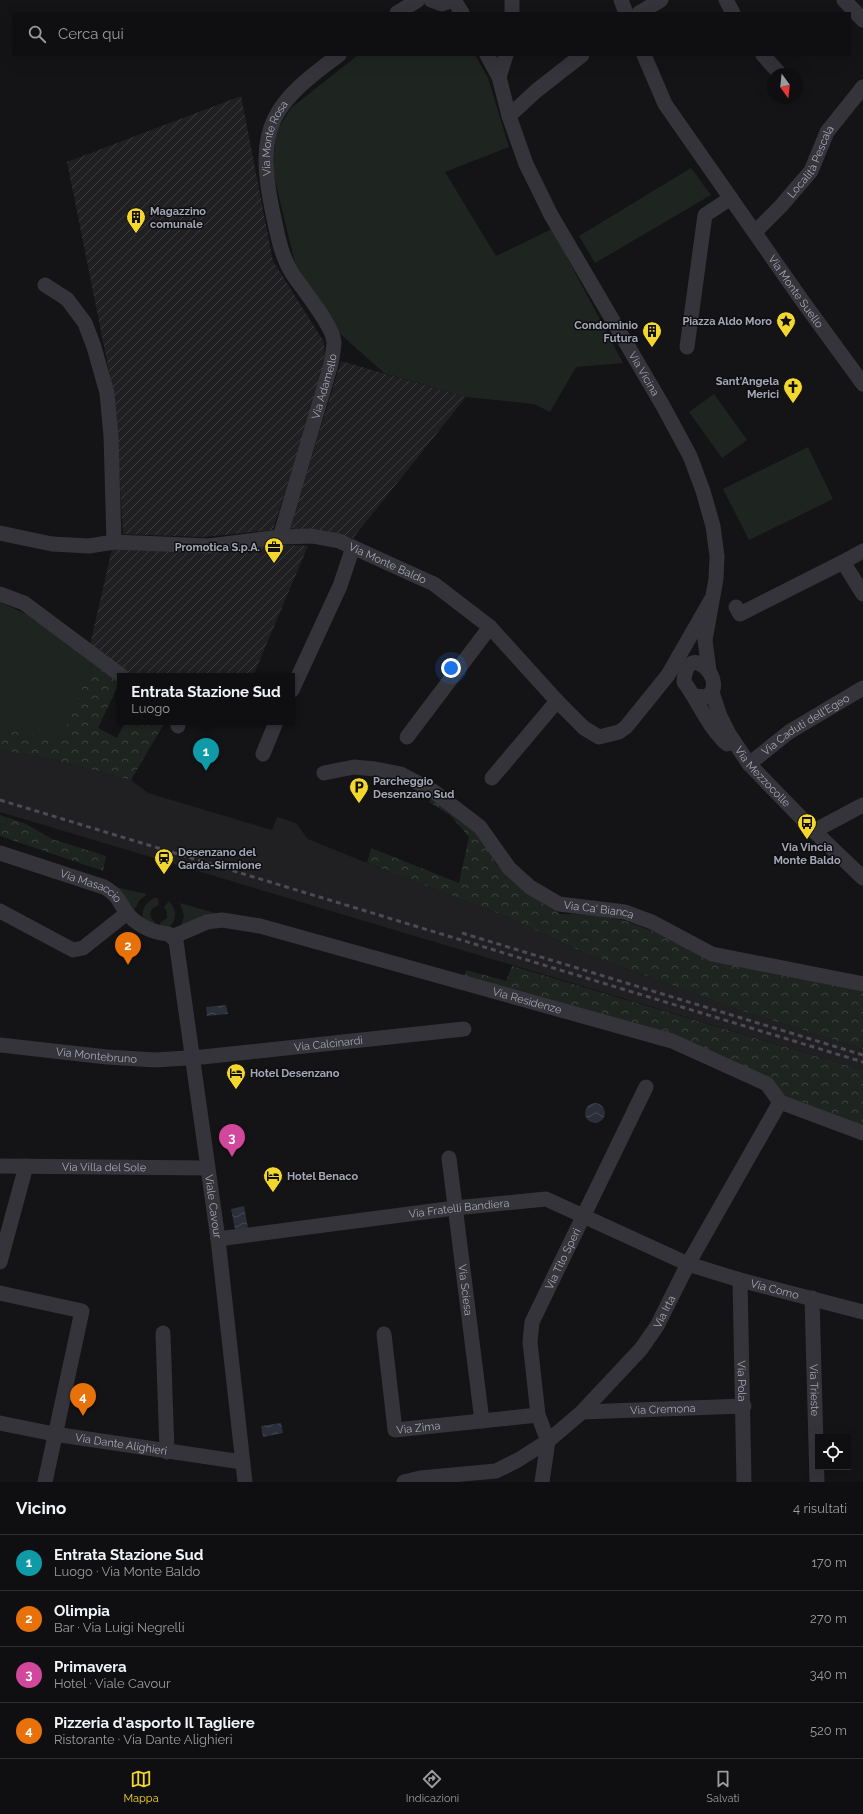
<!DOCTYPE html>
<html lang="it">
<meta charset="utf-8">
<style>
body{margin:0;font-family:Raleway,sans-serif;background:#1d1c1e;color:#f1f3f6}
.controls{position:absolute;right:12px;bottom:12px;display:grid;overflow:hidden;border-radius:0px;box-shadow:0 4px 16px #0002}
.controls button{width:36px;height:36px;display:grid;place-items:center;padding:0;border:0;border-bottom:1px solid #2f2e30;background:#0f0e10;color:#f1f3f6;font:20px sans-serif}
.compass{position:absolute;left:767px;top:68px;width:36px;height:36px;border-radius:50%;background:#0f0e10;box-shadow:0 4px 16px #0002;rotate:165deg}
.you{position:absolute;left:451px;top:668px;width:14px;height:14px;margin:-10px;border:3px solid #fff;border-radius:50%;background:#1a73e8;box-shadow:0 0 0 6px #1a73e833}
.badge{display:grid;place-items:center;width:26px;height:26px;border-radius:50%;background:#f4d72d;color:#fff;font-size:13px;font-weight:700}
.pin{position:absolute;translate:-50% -33px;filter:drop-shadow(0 1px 2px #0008)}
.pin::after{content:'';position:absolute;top:21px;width:14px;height:12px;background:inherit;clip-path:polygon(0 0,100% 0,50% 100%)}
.popup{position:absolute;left:117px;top:673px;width:178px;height:52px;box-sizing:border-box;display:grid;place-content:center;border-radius:0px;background:#0f0e10;filter:drop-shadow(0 1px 3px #0005);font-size:13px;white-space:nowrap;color:#9b9c9f}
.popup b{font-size:15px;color:#f1f3f6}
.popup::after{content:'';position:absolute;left:50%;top:100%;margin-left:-8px;border:8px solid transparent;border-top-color:#0f0e10}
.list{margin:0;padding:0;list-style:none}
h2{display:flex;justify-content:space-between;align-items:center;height:52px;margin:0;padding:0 16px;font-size:17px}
h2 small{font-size:13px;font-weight:400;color:#9b9c9f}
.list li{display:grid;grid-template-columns:26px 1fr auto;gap:12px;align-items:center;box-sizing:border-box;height:56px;padding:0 16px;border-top:1px solid #2f2e30}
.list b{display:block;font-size:15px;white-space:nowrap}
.list p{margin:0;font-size:13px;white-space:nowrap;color:#9b9c9f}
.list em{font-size:13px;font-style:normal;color:#9b9c9f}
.icon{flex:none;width:22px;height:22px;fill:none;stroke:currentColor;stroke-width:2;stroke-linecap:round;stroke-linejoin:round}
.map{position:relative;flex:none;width:863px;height:1482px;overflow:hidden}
.search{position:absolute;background:#0f0e10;box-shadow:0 4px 16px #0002;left:12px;right:12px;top:12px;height:44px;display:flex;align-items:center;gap:10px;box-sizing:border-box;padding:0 14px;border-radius:0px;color:#9b9c9f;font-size:15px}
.sheet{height:276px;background:#0f0e10}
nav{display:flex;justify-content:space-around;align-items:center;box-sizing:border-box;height:56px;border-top:1px solid #2f2e30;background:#0f0e10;font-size:11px;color:#9b9c9f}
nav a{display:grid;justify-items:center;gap:2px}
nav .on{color:#f4d72d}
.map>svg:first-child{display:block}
.built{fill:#201f22}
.industrial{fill:url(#industrial-furrows)}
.green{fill:#1e2520}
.forest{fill:url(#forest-crowns)}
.water{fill:url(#water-waves)}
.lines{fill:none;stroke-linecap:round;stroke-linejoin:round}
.minor{stroke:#35343a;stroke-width:15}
.rail{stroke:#4b4c53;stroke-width:3;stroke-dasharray:5 4;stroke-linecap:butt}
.labels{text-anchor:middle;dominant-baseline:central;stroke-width:3;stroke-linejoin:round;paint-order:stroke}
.street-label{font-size:11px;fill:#a5a7b6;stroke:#0f0e10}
.poi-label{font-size:11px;font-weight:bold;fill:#a5a7b6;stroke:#0f0e10;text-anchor:start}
</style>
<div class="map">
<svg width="863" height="1482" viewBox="0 0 863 1482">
<defs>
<pattern id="industrial-furrows" width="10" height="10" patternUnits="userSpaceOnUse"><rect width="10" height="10" fill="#201f22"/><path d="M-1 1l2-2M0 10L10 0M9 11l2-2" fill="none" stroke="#3d3d40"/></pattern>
<pattern id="forest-crowns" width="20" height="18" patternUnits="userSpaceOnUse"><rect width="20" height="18" fill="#1e2520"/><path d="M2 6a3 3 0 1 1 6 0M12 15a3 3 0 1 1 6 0" fill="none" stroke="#3c423e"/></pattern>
<pattern id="water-waves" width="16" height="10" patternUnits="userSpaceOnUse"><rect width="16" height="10" fill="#2a2f39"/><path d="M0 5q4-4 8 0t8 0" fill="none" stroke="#464a53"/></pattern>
</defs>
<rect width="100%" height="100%" fill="#141315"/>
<path class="built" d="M0,750L50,759L131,780L148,793L272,830L277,817L296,823L308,839L367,863L505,916L587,954L742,1011L863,1049V1070L0,812Z"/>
<g class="industrial">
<path d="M241,96L273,261L324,342L325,366L273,530L202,537L123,534L115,401L67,162Z"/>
<path d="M341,361L466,397L353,538L290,528Z"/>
<path d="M283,545L308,546L253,676H132L90,645L112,549L193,553Z"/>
</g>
<g class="green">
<path d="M358,55H475L488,78L509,147L445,172L496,256L552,229L623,363L576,367L550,412L534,404L466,397L384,373L337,331L295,263L273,172L275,134L291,108Z"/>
<path d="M691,168L711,195L595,263L579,236Z"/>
<path d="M714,394L747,440L722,458L689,412Z"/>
<path d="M808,447L833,499L749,540L723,489Z"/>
<path d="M0,602L26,614L88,656L92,663L61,740L0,729Z"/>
<path d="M116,888H120L147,894L140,900L134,910Z"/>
<path d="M154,898H158L159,905C150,908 147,916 155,922L153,926L143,920C141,910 145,903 154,898Z"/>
<path d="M169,901C178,911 177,921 167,929H159L160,923L167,918V912L164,907Z"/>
<path d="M180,903L222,915L180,929L184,916Z"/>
</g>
<g class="forest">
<path d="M92,663L120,681L98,728L117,738L125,722H165L131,780L50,759L0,750V729L61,739Z"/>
<path d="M432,797L480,835L496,864L525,892L560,914L595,915L626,921L668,937L863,990V1049L742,1011L587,954L505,916L367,863L371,848L459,883L469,837L450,815L429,802Z"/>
<path d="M0,815L26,824L52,839L106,856L103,871L0,836Z"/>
<path d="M512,966L863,1070V1127L784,1097L771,1081L464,976L466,970L506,981Z"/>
</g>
<g class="water">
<path d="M226,1005L228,1014L207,1016L206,1007Z"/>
<circle cx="595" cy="1113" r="10"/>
<path d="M244,1206L248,1228L235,1230L231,1209Z"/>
<path d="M281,1423L283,1433L263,1437L261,1426Z"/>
</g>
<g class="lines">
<g class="minor">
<path d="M431,0L442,4L453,0"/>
<path d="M454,0L462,13"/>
<path d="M512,0V13"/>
<path d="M621,0L626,13"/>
<path d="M726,0L733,13"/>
<path d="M844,0L863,20"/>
<path d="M397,13L418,0"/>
<path d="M639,13L661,0"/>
<path d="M487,55L499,77"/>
<path id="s1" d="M506,55L499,77L509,116L526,164L551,215L663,406L690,456L703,491L713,526L717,556L716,579L705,640L709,671"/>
<path id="s2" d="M644,55L665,104L801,299L863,384"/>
<path d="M763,55L780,74"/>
<path d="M509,116L536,91L582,55"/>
<path id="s3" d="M755,232L781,206L811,171L827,132L863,87"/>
<path d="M45,285L67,299L85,323L94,347L107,393L111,436L114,542"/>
<path d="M687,347L705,215L731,198"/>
<path id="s4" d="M0,533L52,544L89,546L114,542L209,546L280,537L312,536L339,541L434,584L490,627L557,701L584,728L599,737L619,732L626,727L668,675L711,600"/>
<path id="s5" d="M280,537L331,364C332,357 334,349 334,342C333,325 302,289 292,273C280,254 277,231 272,209C255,126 273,103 339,55"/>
<path d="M863,551L843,562L863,594"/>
<path d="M0,594L24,603L122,676"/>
<path d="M736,607L740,614L843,562"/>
<path d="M292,690L340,586L353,547"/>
<path id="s6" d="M712,692L720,716L729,734L749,764L814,831L863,878"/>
<path d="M694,696L706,697C731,683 686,637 684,682C699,702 708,727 727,744"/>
<path d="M177,722L178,726"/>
<path d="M407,737L490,627"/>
<path d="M263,754L276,722"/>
<path id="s7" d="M749,764L789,732L863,688"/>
<path id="s8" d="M324,773L354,767L375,769L401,774L433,791L480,827L509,868L530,887L559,904L625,912L652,922L712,954L863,984"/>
<path d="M492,778L557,701"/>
<path d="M814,831L863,805"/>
<path id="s9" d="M0,853L104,887C118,895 118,900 126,912C136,925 153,933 169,934L176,941L218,1239L245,1482"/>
<path d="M0,911L73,950L83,948L127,913"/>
<path id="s10" d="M172,937L207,922L222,920L260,926L672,1041L767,1084L780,1102"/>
<path id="s11" d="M0,1045L107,1057L155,1060L202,1057L464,1029"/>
<path d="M780,1102L863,1133"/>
<path id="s12" d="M449,1158L482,1421"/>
<path id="s13" d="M0,1166L207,1168"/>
<path id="s14" d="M218,1239L455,1208L546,1199L688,1264L740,1280L863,1312"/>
<path d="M0,1262L26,1166"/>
<path id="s15" d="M740,1280L744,1482"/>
<path d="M0,1293L82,1311L45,1482"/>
<path id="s16" d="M812,1298L817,1482"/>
<path d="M163,1333L167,1452"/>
<path id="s17" d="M384,1334L395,1430L538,1415"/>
<path id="s18" d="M582,1412L744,1406"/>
<path id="s19" d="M0,1423L54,1434L242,1462"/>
<path id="s20" d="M404,1482L420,1478L496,1471L518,1460L548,1441L582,1412L641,1349L657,1326L688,1264L780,1102"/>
<path id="s21" d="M542,1482L548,1441L538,1415L530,1342L532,1322L646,1087"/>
</g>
<g class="rail">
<path d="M0,800L863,1062"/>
<path d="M462,933L863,1055"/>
</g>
</g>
<defs>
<g id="building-pin" transform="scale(1)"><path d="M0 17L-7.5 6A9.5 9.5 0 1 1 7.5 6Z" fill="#f4d72d" stroke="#0f0e10"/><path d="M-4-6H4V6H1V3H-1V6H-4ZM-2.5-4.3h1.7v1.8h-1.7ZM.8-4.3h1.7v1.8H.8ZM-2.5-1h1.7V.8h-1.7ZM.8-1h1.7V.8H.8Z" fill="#111"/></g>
<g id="sight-pin" transform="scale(1)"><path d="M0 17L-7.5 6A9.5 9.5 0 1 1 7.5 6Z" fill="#f4d72d" stroke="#0f0e10"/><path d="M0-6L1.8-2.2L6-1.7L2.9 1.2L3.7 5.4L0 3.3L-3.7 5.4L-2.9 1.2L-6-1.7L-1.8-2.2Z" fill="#111"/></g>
<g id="church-pin" transform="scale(1)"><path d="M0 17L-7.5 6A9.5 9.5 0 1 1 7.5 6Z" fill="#f4d72d" stroke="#0f0e10"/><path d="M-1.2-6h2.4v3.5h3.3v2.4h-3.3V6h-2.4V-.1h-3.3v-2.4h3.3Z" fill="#111"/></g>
<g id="office-pin" transform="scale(1)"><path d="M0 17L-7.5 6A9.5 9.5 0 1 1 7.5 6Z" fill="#f4d72d" stroke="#0f0e10"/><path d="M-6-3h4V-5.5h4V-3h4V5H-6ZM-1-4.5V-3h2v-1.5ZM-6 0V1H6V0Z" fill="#111"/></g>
<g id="parking-pin" transform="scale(1)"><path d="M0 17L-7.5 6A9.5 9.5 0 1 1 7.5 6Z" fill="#f4d72d" stroke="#0f0e10"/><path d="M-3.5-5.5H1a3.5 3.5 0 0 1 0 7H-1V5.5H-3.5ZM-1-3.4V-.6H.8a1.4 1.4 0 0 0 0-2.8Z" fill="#111"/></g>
<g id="bus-pin" transform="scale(1)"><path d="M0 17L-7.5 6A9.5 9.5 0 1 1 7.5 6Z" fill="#f4d72d" stroke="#0f0e10"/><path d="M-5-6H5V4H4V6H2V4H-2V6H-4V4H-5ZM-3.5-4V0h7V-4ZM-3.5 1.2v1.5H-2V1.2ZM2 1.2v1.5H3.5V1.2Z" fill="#111"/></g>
<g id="station-pin" transform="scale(1)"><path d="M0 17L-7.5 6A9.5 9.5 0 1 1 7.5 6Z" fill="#f4d72d" stroke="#0f0e10"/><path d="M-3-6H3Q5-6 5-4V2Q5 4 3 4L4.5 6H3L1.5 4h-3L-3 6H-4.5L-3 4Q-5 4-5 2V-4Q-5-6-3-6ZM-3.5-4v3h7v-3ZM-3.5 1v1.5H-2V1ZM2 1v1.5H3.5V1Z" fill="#111"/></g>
<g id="hotel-pin" transform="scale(1)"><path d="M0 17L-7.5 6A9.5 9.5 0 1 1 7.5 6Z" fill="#f4d72d" stroke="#0f0e10"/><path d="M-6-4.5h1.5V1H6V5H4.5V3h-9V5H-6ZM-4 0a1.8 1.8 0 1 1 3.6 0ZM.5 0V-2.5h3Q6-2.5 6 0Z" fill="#111"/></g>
</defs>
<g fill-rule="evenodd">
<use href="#building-pin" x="136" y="217"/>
<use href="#sight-pin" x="786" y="321"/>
<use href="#building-pin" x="652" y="331"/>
<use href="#church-pin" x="793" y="387"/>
<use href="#office-pin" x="274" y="547"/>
<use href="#parking-pin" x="359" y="787"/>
<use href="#bus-pin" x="807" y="823"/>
<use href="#station-pin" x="164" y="858"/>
<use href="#hotel-pin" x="236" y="1073"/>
<use href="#hotel-pin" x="273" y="1176"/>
</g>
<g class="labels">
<g class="street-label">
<text stroke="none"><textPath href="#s5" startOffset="424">Via Monte Rosa</textPath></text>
<text stroke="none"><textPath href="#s3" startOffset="91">Località Pescala</textPath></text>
<text stroke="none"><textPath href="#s2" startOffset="282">Via Monte Suello</textPath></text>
<text stroke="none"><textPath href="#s1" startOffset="355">Via Vicina</textPath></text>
<text stroke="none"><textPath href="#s5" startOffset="157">Via Adamello</textPath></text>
<text stroke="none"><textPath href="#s4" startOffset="395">Via Monte Baldo</textPath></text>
<text stroke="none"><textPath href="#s7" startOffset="69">Via Caduti dell'Egeo</textPath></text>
<text stroke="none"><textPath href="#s6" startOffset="100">Via Mezzocolle</textPath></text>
<text stroke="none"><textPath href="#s9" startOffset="97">Via Masaccio</textPath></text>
<text stroke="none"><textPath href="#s8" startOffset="326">Via Ca' Bianca</textPath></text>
<text stroke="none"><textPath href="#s10" startOffset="369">Via Residenze</textPath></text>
<text stroke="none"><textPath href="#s11" startOffset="330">Via Calcinardi</textPath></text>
<text stroke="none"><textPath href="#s11" startOffset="97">Via Montebruno</textPath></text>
<text stroke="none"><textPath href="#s13" startOffset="104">Via Villa del Sole</textPath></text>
<text stroke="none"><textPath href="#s9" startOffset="471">Viale Cavour</textPath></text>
<text stroke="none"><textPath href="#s14" startOffset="243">Via Fratelli Bandiera</textPath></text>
<text stroke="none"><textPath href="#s21" startOffset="233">Via Tito Speri</textPath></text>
<text stroke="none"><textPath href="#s14" startOffset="577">Via Como</textPath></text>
<text stroke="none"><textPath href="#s12" startOffset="133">Via Sciesa</textPath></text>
<text stroke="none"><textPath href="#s20" startOffset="328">Via Irta</textPath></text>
<text stroke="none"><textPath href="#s15" startOffset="101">Via Pola</textPath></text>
<text stroke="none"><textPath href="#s16" startOffset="92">Via Trieste</textPath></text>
<text stroke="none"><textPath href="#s18" startOffset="81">Via Cremona</textPath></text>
<text stroke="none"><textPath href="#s17" startOffset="120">Via Zima</textPath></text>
<text stroke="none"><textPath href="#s19" startOffset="123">Via Dante Alighieri</textPath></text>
</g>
<g class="poi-label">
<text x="150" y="211">Magazzino<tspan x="150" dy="13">comunale</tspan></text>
<text x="772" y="321" text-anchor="end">Piazza Aldo Moro</text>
<text x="638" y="325" text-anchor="end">Condominio<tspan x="638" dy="13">Futura</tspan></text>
<text x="779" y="381" text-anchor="end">Sant'Angela<tspan x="779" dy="13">Merici</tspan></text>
<text x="260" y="547" text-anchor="end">Promotica S.p.A.</text>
<text x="373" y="781">Parcheggio<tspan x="373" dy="13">Desenzano Sud</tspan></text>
<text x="807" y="847" text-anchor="middle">Via Vincia<tspan x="807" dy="13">Monte Baldo</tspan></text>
<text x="178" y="852">Desenzano del<tspan x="178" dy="13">Garda-Sirmione</tspan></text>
<text x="250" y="1073">Hotel Desenzano</text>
<text x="287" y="1176">Hotel Benaco</text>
</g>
</g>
</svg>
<div class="controls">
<button><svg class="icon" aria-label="locate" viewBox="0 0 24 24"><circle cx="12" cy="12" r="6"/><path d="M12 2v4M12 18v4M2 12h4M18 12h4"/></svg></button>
</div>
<svg class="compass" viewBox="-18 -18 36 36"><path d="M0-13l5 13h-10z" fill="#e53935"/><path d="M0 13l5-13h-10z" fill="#9b9c9f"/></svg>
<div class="you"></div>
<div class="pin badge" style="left:206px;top:771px;background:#0f9aa8">1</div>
<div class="popup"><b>Entrata Stazione Sud</b>Luogo</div>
<div class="pin badge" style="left:128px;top:965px;background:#e8710a">2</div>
<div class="pin badge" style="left:232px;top:1157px;background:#d1479c">3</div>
<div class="pin badge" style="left:83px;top:1416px;background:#e8710a">4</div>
<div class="search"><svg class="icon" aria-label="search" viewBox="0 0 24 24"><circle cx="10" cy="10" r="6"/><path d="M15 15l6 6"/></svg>Cerca qui</div>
</div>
<section class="sheet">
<h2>Vicino<small>4 risultati</small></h2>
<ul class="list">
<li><span class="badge" style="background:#0f9aa8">1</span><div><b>Entrata Stazione Sud</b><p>Luogo · Via Monte Baldo</p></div><em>170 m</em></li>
<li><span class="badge" style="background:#e8710a">2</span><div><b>Olimpia</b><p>Bar · Via Luigi Negrelli</p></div><em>270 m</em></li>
<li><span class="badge" style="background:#d1479c">3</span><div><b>Primavera</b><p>Hotel · Viale Cavour</p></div><em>340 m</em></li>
<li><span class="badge" style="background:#e8710a">4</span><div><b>Pizzeria d'asporto Il Tagliere</b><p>Ristorante · Via Dante Alighieri</p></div><em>520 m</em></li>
</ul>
</section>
<nav>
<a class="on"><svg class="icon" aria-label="map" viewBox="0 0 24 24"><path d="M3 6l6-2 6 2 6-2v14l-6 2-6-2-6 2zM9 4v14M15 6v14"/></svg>Mappa</a>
<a><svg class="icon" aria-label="directions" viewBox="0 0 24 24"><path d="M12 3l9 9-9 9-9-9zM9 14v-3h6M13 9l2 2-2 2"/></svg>Indicazioni</a>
<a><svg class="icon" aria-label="saved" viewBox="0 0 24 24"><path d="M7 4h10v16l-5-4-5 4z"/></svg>Salvati</a>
</nav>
